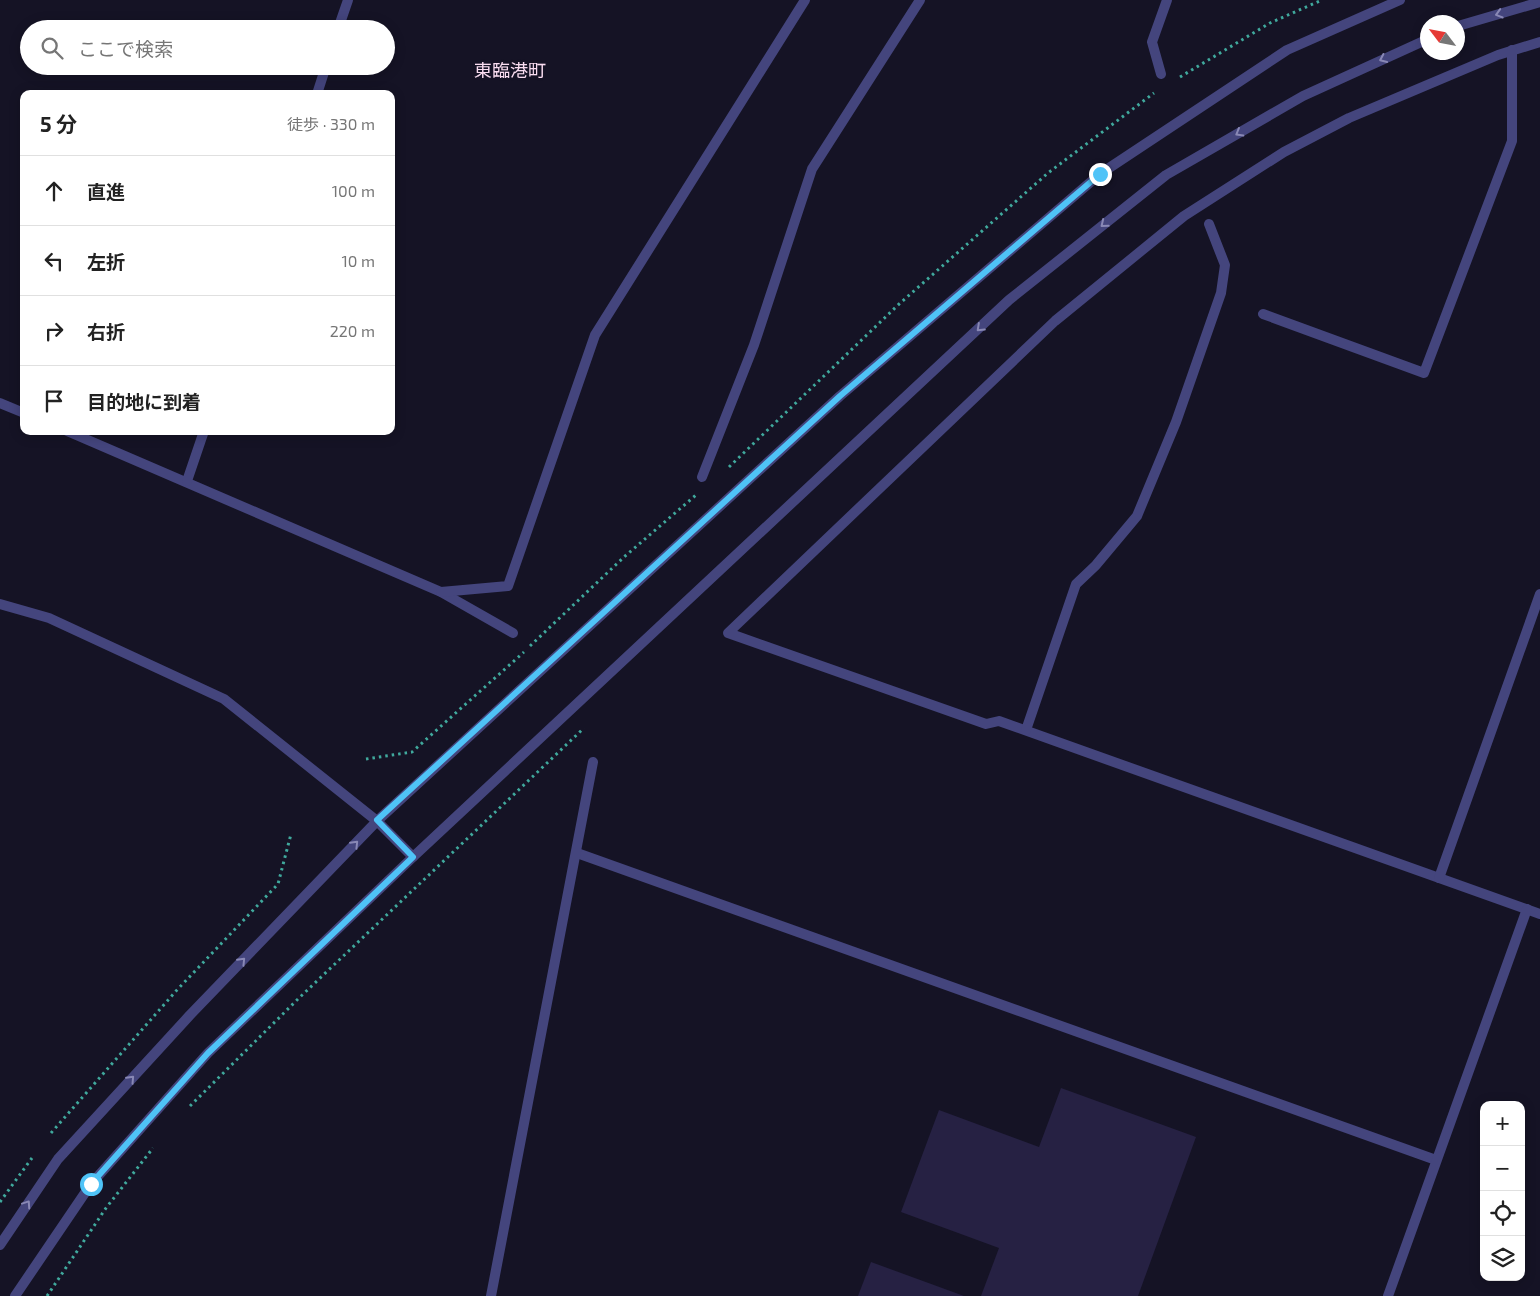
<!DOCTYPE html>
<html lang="ja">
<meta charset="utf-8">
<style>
body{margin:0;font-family:"Exo 2","Noto Sans JP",sans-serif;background:#f2f2f2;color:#222}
.controls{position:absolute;right:15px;bottom:15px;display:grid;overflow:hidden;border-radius:10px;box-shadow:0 2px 12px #0003}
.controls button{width:45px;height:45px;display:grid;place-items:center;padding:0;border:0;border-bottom:1px solid #e0e0e0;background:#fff;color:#222;font:25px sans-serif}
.compass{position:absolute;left:1420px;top:15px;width:45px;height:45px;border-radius:50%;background:#fff;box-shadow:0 2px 12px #0003;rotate:302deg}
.stop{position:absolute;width:15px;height:15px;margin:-11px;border:4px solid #4fc3f7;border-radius:50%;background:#fff}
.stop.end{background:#4fc3f7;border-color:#fff;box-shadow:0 1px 5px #0008}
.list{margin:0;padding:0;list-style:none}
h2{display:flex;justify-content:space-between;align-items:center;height:65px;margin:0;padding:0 20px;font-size:21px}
h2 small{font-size:16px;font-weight:400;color:#767676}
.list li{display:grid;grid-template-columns:32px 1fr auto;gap:15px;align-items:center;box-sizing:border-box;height:70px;padding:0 20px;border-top:1px solid #e0e0e0}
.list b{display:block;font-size:19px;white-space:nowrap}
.list em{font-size:16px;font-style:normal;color:#767676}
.icon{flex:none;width:28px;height:28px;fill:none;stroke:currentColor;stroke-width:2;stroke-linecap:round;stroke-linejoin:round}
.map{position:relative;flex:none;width:1540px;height:1296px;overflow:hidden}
.search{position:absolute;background:#fff;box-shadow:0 2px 12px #0003;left:20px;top:20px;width:375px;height:55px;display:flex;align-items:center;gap:12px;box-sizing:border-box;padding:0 18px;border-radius:28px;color:#767676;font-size:19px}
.panel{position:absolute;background:#fff;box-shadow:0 2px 12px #0003;left:20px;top:90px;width:375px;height:345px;border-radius:10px}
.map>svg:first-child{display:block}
.building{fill:#262143}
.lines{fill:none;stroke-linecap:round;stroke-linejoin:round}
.path{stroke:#40a99d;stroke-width:3;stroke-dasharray:2.5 4;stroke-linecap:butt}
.service{stroke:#44457d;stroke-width:10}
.minor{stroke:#44457d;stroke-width:10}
.tertiary{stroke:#44457d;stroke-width:10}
.oneway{stroke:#8988b5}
.route{stroke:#4fc3f7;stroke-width:6}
.labels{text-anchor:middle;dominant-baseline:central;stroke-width:4.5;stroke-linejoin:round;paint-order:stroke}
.neighbourhood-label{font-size:18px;fill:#faddf1;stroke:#151325}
</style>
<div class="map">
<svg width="1540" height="1296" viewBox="0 0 1540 1296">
<rect width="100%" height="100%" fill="#151325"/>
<g class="building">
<path d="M1061,1088L1196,1137L1138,1296H981L999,1248L901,1212L939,1110L1039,1147Z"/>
<path d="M871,1262L964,1296H858Z"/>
</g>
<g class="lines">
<g class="path">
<path d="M1180,77L1270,23L1322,0"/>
<path d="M729,467L898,305L1048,173L1154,93"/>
<path d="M530,646L624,557L696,495"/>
<path d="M366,759L412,752L524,652"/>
<path d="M190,1106L299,998L584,728"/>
<path d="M51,1133L176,991L278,884L291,834"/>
<path d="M0,1202L32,1158"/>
<path d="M47,1296L106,1208L153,1148"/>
</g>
<g class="service">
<path d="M338,29L348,0"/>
<path d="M1540,42L1498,55L1349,118L1284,152L1184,216L1055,321L728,633L986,724L999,721L1540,914"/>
<path d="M1161,74L1152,42L1167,0"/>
<path d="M317,94L326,66"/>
<path d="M1263,314L1424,373L1512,141V50"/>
<path d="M0,403L24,413"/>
<path d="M67,431L441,592L513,633"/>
<path d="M702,477L754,345L812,169L920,0"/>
<path d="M187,481L204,431"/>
<path d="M441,592L508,586L595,335L805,0"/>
<path d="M1026,730L1076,584L1096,565L1137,516L1176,422L1221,293L1225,265L1209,224"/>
<path d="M577,853L1436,1160"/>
<path d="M1439,878L1540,594"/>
<path d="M491,1296L593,762"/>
<path d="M1388,1296L1527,909"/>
</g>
<path class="minor" d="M0,604L49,618L224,699L377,821L413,857"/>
<g class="tertiary">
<path d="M1458,26L1540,2"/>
<path d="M0,1245L58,1159L190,1015L377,821L840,396L1100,174L1287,50L1400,0"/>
<path d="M15,1296L91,1184L208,1053L413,857L1009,300L1166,175L1303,96L1428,39"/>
</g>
</g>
<defs><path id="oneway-chevron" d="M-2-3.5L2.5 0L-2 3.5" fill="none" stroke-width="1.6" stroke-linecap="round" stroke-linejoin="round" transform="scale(1.25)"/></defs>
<g class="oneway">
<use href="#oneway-chevron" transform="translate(1499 14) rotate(164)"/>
<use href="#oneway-chevron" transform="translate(1383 59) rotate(155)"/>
<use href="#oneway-chevron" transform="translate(1239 133) rotate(150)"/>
<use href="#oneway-chevron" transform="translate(1104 224) rotate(141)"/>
<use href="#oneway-chevron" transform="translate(980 328) rotate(137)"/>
<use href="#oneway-chevron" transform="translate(355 844) rotate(-46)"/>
<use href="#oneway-chevron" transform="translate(242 961) rotate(-46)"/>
<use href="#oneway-chevron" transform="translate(131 1079) rotate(-47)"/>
<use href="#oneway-chevron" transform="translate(27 1204) rotate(-56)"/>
</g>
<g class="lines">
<path class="route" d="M91,1184L208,1053L413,857L377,820L840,396L1100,174"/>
</g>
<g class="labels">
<g class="neighbourhood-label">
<text x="510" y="70">東臨港町</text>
</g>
</g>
</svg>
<div class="controls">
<button>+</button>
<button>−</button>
<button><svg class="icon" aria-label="locate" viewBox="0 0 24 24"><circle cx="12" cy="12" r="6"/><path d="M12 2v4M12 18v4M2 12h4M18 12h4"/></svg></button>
<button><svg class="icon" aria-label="layers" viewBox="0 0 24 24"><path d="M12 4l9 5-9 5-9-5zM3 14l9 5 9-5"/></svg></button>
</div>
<svg class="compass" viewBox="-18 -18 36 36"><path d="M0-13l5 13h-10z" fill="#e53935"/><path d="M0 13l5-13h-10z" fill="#767676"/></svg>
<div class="stop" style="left:91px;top:1184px"></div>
<div class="stop end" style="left:1100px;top:174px"></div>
<div class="search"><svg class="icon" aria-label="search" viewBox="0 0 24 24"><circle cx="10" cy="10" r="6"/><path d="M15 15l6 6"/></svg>ここで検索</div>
<section class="panel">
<h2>5 分<small>徒歩 · 330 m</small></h2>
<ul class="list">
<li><svg class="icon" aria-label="ahead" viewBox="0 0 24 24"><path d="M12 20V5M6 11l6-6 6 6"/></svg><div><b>直進</b></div><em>100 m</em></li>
<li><svg class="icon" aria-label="left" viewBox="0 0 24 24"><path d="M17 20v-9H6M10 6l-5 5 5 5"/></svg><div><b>左折</b></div><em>10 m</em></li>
<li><svg class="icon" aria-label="right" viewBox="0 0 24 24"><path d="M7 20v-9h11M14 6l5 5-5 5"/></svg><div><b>右折</b></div><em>220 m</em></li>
<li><svg class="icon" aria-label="arrive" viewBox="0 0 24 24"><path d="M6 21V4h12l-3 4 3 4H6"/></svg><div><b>目的地に到着</b></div></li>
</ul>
</section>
</div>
